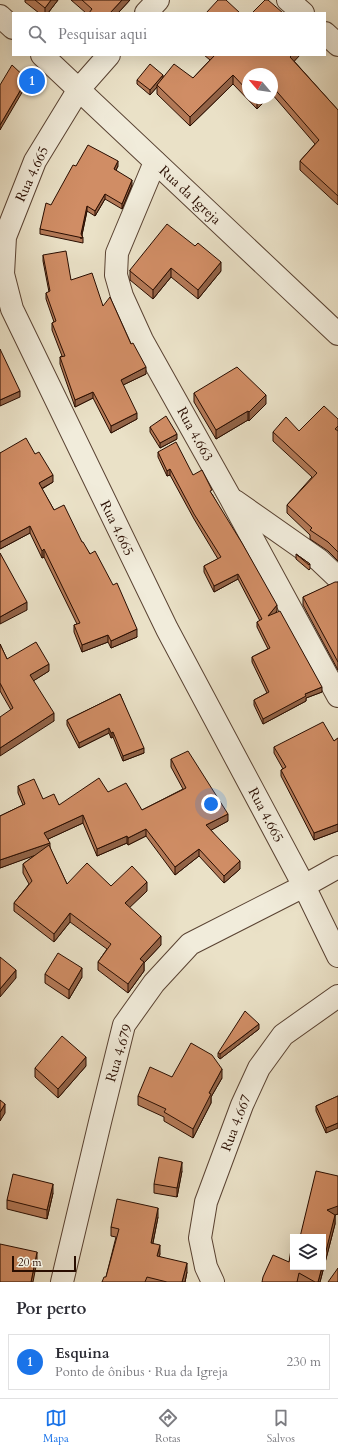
<!DOCTYPE html>
<html lang="pt">
<meta charset="utf-8">
<style>
body{margin:0;font-family:Cardo,serif;background:#f2f2f3;color:#2b2b33}
.controls{position:absolute;right:12px;bottom:12px;display:grid;overflow:hidden;border-radius:0px;box-shadow:0 4px 16px #0002}
.controls button{width:36px;height:36px;display:grid;place-items:center;padding:0;border:0;border-bottom:1px solid #e1e1e2;background:#fff;color:#2b2b33;font:20px sans-serif}
.compass{position:absolute;left:242px;top:68px;width:36px;height:36px;border-radius:50%;background:#fff;box-shadow:0 4px 16px #0002;rotate:299deg}
.scale{position:absolute;left:12px;bottom:10px;width:64px;box-sizing:border-box;padding-left:4px;border:2px solid #290d00;border-top:0;font-size:11px;line-height:14px;white-space:nowrap;color:#290d00;-webkit-text-stroke:3px #f1ecdb;paint-order:stroke}
.you{position:absolute;left:211px;top:804px;width:14px;height:14px;margin:-10px;border:3px solid #fff;border-radius:50%;background:#1a73e8;box-shadow:0 0 0 6px #1a73e833}
.badge{display:grid;place-items:center;width:26px;height:26px;border-radius:50%;background:#1a73e8;color:#fff;font-size:13px;font-weight:700}
.pin{position:absolute;translate:-50% -50%;border:2px solid #fff;box-shadow:0 1px 4px #0006}
.list{margin:0;padding:0;list-style:none}
h2{display:flex;justify-content:space-between;align-items:center;height:52px;margin:0;padding:0 16px;font-size:17px}
h2 small{font-size:13px;font-weight:400;color:#7c7c81}
.list li{display:grid;grid-template-columns:26px 1fr auto;gap:12px;align-items:center;box-sizing:border-box;height:56px;margin:0 8px 8px;padding:0 8px;border:1px solid #e1e1e2;border-radius:0px}
.list b{display:block;font-size:15px;white-space:nowrap}
.list p{margin:0;font-size:13px;white-space:nowrap;color:#7c7c81}
.list em{font-size:13px;font-style:normal;color:#7c7c81}
.icon{flex:none;width:22px;height:22px;fill:none;stroke:currentColor;stroke-width:2;stroke-linecap:round;stroke-linejoin:round}
.map{position:relative;flex:none;width:338px;height:1282px;overflow:hidden}
.search{position:absolute;background:#fff;box-shadow:0 4px 16px #0002;left:12px;right:12px;top:12px;height:44px;display:flex;align-items:center;gap:10px;box-sizing:border-box;padding:0 14px;border-radius:0px;color:#7c7c81;font-size:15px}
.sheet{height:116px;background:#fff}
nav{display:flex;justify-content:space-around;align-items:center;box-sizing:border-box;height:56px;border-top:1px solid #e1e1e2;background:#fff;font-size:11px;color:#7c7c81}
nav a{display:grid;justify-items:center;gap:2px}
nav .on{color:#1a73e8}
.map>svg:first-child{display:block}
.lines{fill:none;stroke-linecap:round;stroke-linejoin:round}
.street-casing{stroke:#594232;stroke-width:24}
.street{stroke:#f1ecdb;stroke-width:22}
.wall{fill:#b37957;stroke:#290d00}
.shaded-wall{fill:#926347;stroke:#290d00}
.building{fill:#d08d65;stroke:#290d00}
.labels{text-anchor:middle;dominant-baseline:central;stroke-width:3;stroke-linejoin:round;paint-order:stroke}
.street-label{font-size:14px;fill:#290d00;stroke:#f1ecdb}
</style>
<div class="map">
<svg width="338" height="1282" viewBox="0 0 338 1282">
<rect width="100%" height="100%" fill="#eae1c7"/>
<filter id="stains"><feTurbulence type="fractalNoise" baseFrequency=".005" numOctaves="4"/><feColorMatrix values="0 0 0 0 .2 0 0 0 0 .09 0 0 0 0 .02 0 0 0 .5 -.17"/></filter>
<radialGradient id="worn" r=".72"><stop offset=".6" stop-color="#630" stop-opacity="0"/><stop offset="1" stop-color="#630" stop-opacity=".3"/></radialGradient>
<g class="lines">
<g class="street-casing">
<g id="street">
<path d="M288,0L303,13"/>
<path d="M146,13L158,0"/>
<path d="M0,16L13,28"/>
<path d="M325,33L338,45"/>
<path d="M42,55L338,334"/>
<path d="M109,55L79,89L35,161L5,237L3,274L12,309L167,629L304,886L338,956"/>
<path d="M155,162L117,253L116,275L122,296L142,340L231,499L338,696"/>
<path d="M235,501L319,560L338,578"/>
<path d="M62,1282L100,1122L124,1025L154,983L190,944L304,886L338,867"/>
<path d="M213,1282L206,1267L200,1238L206,1202L242,1105L259,1068L283,1035L338,996"/>
</g>
</g>
<use href="#street" class="street"/>
</g>
<g class="wall">
<path d="M25,0H58L48,13H39L25,2Z"/>
<path d="M71,0H130L118,13H86Z"/>
<path d="M204,55H300L294,61L338,110V205L300,170V161L315,144L272,94L248,74V98H268L257,109L233,84L190,126L157,94V87L150,95L137,84V80L163,77L193,78L210,60Z"/>
<path d="M76,166H118L116,170L132,185L122,209L105,199L95,216L87,211L82,235L83,238V243L40,234V229Z"/>
<path d="M195,246L221,271L198,299L171,277L153,299L130,280V270Z"/>
<path d="M43,255L71,280L103,306L131,344L146,374L123,385L137,419L111,433L93,398L75,407L60,364V357L62,356L52,330V323L54,322L46,299V293L49,292L43,261Z"/>
<path d="M194,393L266,404L249,421L248,420L216,439L194,402Z"/>
<path d="M338,419V561L328,551L310,539V535L287,513V505L312,477L273,441V432L299,431Z"/>
<path d="M150,427L177,439L160,448L150,432Z"/>
<path d="M158,452L193,475L212,494L277,611L275,613L322,692L306,698V701L263,724L254,705V700L267,693L252,662V657L268,649L257,627V622L260,621L238,579L214,592L204,572V566L218,559L194,519L170,475L167,476L158,457Z"/>
<path d="M0,453L35,454L53,482L42,489L54,510L82,542L90,554L137,637L111,648L108,642L82,652L74,632V625L77,624L44,557L42,558L30,533L0,549Z"/>
<path d="M296,554L310,564V569L309,570L296,559Z"/>
<path d="M338,582V670L303,605V597Z"/>
<path d="M0,644L7,659L49,671L33,681L54,721L11,710L0,691Z"/>
<path d="M120,694L144,753L123,761L113,737L111,738L109,733L79,748L67,725V720Z"/>
<path d="M338,738V831L314,840L281,776V770L283,769L274,753V747L334,741Z"/>
<path d="M171,759L228,821L211,830L240,869L224,883L199,856L175,875L146,836L128,845L127,843L97,856L83,823L48,839L50,848L67,884L111,886L147,891L129,907L161,945L144,963V971L128,993L98,970V962L107,949L70,922L54,942L14,911V903L29,884L23,873V864L35,855L0,868V816L23,805L18,793V786L43,799L59,805L108,792L142,810L183,789L171,767Z"/>
<path d="M45,974L82,977L69,999L45,983Z"/>
<path d="M259,1029L220,1059L218,1057V1053Z"/>
<path d="M86,1066L58,1098L35,1077V1068Z"/>
<path d="M172,1077L222,1078L211,1097V1103L193,1138L164,1121V1117L138,1105V1096Z"/>
<path d="M338,1096L326,1133L316,1111V1106Z"/>
<path d="M182,1171L177,1197L154,1193V1184Z"/>
<path d="M338,1176V1214L335,1215V1224L320,1282H262L289,1262L300,1237Z"/>
<path d="M53,1193L47,1219L7,1209V1200Z"/>
<path d="M158,1217L153,1243L160,1254L159,1256L187,1272L185,1282H102L106,1277L116,1237L111,1236V1227Z"/>
</g>
<g class="shaded-wall">
<path d="M51,0H58L48,13H45V8Z"/>
<path d="M122,0H130L118,13H110Z"/>
<path d="M292,55H300L290,66V57Z"/>
<path d="M163,75V80L157,85V87L150,95V90Z"/>
<path d="M233,75V84L190,126V117Z"/>
<path d="M27,79V84L0,130V125Z"/>
<path d="M259,98H268L257,109V100Z"/>
<path d="M118,161V166L114,174V169Z"/>
<path d="M132,180V185L122,209V204Z"/>
<path d="M105,194V199L95,216V211Z"/>
<path d="M87,206V211L81,239V234Z"/>
<path d="M221,262V271L198,299V290Z"/>
<path d="M171,268V277L153,299V290Z"/>
<path d="M146,367V374L121,386V380Z"/>
<path d="M20,391V397L0,406V400Z"/>
<path d="M93,392V398L75,407V400Z"/>
<path d="M266,395V404L249,421V412Z"/>
<path d="M248,411V420L216,439V430Z"/>
<path d="M137,413V419L111,433V426Z"/>
<path d="M177,434V439L160,448V443Z"/>
<path d="M170,469V475L167,476V471Z"/>
<path d="M53,475V482L39,490V483Z"/>
<path d="M30,526V533L0,549V542Z"/>
<path d="M44,549V557L42,558V551Z"/>
<path d="M238,574V579L214,592V586Z"/>
<path d="M27,602V610L0,624V617Z"/>
<path d="M277,605V611L268,622V616Z"/>
<path d="M137,629V637L111,648V641Z"/>
<path d="M108,635V642L82,652V645Z"/>
<path d="M49,664V671L30,683V675Z"/>
<path d="M322,687V692L306,698V701L263,724V719L305,694Z"/>
<path d="M54,713V721L0,756V748Z"/>
<path d="M109,728V733L79,748V743Z"/>
<path d="M113,732V737L111,738V733Z"/>
<path d="M144,748V753L123,761V756Z"/>
<path d="M228,814V821L206,833V825Z"/>
<path d="M83,815V823L44,841V833Z"/>
<path d="M338,824V831L314,840V833Z"/>
<path d="M146,829V836L128,845V838Z"/>
<path d="M127,836V843L97,856V849Z"/>
<path d="M50,843V850L0,868V860Z"/>
<path d="M199,849V856L175,875V867Z"/>
<path d="M240,861V869L224,883V876Z"/>
<path d="M147,882V891L125,912V903Z"/>
<path d="M70,913V922L54,942V934Z"/>
<path d="M161,936V945L144,963V971L128,993V984L140,959Z"/>
<path d="M82,968V977L69,999V990Z"/>
<path d="M16,970V978L0,997V989Z"/>
<path d="M259,1024V1029L220,1059V1054Z"/>
<path d="M86,1057V1066L58,1098V1089Z"/>
<path d="M222,1069V1078L211,1097V1103L193,1138V1129L209,1093Z"/>
<path d="M5,1104V1113L0,1121V1112Z"/>
<path d="M338,1123V1128L326,1133V1128Z"/>
<path d="M182,1162V1171L177,1197V1188Z"/>
<path d="M53,1184V1193L47,1219V1210Z"/>
<path d="M338,1204V1214L335,1215V1224L320,1282H318L322,1267H323L327,1210Z"/>
<path d="M158,1208V1217L151,1252V1243Z"/>
<path d="M160,1245V1254L157,1265V1256Z"/>
<path d="M37,1252V1261L33,1282H31Z"/>
<path d="M187,1263V1272L185,1282H182Z"/>
</g>
<g class="building">
<path d="M35,0H51L45,8Z"/>
<path d="M82,0H122L110,13H89L92,9Z"/>
<path d="M218,0H226L240,13H206Z"/>
<path d="M265,0H268L283,13H252Z"/>
<path d="M214,55H292L290,57L338,110V196L300,161L319,140L272,86V74H248V91L233,75L190,117L157,85L174,64L193,78L215,55Z"/>
<path d="M150,64L163,75L150,90L137,80Z"/>
<path d="M12,65L27,79L0,125V85Z"/>
<path d="M255,98H259L257,100Z"/>
<path d="M88,145L118,161L114,169L132,180L122,204L105,194L95,211L87,206L81,234L83,238L40,229L46,203L51,205L73,165L76,166Z"/>
<path d="M167,224L195,246L198,243L221,262L198,290L171,268L153,290L130,271V270Z"/>
<path d="M66,251L71,280L92,273L103,306L110,297L131,344L133,343L146,367L121,380L137,413L111,426L93,392L75,400L60,357L65,356L52,323L56,321L46,293L50,291L43,255Z"/>
<path d="M0,349L20,391L0,400Z"/>
<path d="M237,367L266,395L249,412L248,411L216,430L194,393Z"/>
<path d="M324,406L338,419V426L335,429L338,431V552L328,542L310,530L312,528L287,505L317,473L273,432L286,417L299,431Z"/>
<path d="M166,416L177,434L160,443L150,427Z"/>
<path d="M26,438L35,454L39,452L53,475L39,483L54,510L64,505L82,542H83L90,554L95,551L113,585L117,583L137,629L111,641L108,635L82,645L74,625L80,623L44,549L42,551L30,526L0,542V453Z"/>
<path d="M176,442L193,475L202,470L212,490L210,491L242,543L277,605L268,616L280,611L322,687L305,694L306,696L263,719L254,700L269,692L252,657L270,648L257,622L262,619L238,574L214,586L204,566L221,557L194,514L170,469L167,471L158,452Z"/>
<path d="M0,553L27,602L0,617Z"/>
<path d="M296,554L310,564L309,565Z"/>
<path d="M335,582H338V662L303,597Z"/>
<path d="M36,642L49,664L30,675L54,713L0,748V717L13,708L0,683V644L7,659Z"/>
<path d="M120,694L144,748L123,756L113,732L111,733L109,728L79,743L67,720Z"/>
<path d="M323,722L334,741L338,738V824L314,833L281,770L286,767L274,747Z"/>
<path d="M188,751L228,814L206,825L240,861L224,876L199,849L175,867L146,829L128,838L127,836L97,849L83,815L44,833L50,843L0,860V816L25,804L18,786L34,779L43,799L54,794L59,805L99,778L108,792L126,783L142,810L186,788L171,759Z"/>
<path d="M49,845L67,884L87,863L111,886L132,866L147,882L125,903L161,936L140,959L144,962L128,984L98,962L111,944L70,913L54,934L14,903L32,881L23,864Z"/>
<path d="M58,953L82,968L69,990L45,974Z"/>
<path d="M0,957L16,970L0,989Z"/>
<path d="M245,1011L259,1024L220,1054L218,1053Z"/>
<path d="M62,1036L86,1057L58,1089L35,1068Z"/>
<path d="M191,1043L212,1055L222,1069L209,1093L211,1094L193,1129L164,1112L166,1109L138,1096L150,1067L172,1077Z"/>
<path d="M338,1096V1123L326,1128L316,1106Z"/>
<path d="M0,1100L5,1104L0,1112Z"/>
<path d="M159,1157L182,1162L177,1188L154,1184Z"/>
<path d="M316,1171L338,1176V1206L327,1210L335,1215L323,1263V1237H293V1236L300,1237Z"/>
<path d="M13,1174L53,1184L47,1210L7,1200Z"/>
<path d="M117,1199L158,1208L151,1243L160,1245L157,1256L187,1263L182,1282H167L147,1277L145,1282H102L104,1277H106L119,1229L111,1227Z"/>
<path d="M293,1237V1267H322L318,1282H315L299,1273L297,1282H262L263,1277L273,1255L289,1262Z"/>
<path d="M0,1244L37,1252L31,1282H0Z"/>
<path d="M338,1268V1282H328Z"/>
</g>
<g class="labels">
<g class="street-label">
<text transform="translate(32 174) rotate(-65)">Rua 4.665</text>
<text transform="translate(190 195) rotate(43)">Rua da Igreja</text>
<text transform="translate(195 434) rotate(61)">Rua 4.663</text>
<text transform="translate(117 528) rotate(64)">Rua 4.665</text>
<text transform="translate(266 815) rotate(62)">Rua 4.665</text>
<text transform="translate(119 1053) rotate(-73)">Rua 4.679</text>
<text transform="translate(236 1123) rotate(-69)">Rua 4.667</text>
</g>
</g>
<rect width="100%" height="100%" filter="url(#stains)"/>
<rect width="100%" height="100%" fill="url(#worn)"/>
</svg>
<div class="controls">
<button><svg class="icon" aria-label="layers" viewBox="0 0 24 24"><path d="M12 4l9 5-9 5-9-5zM3 14l9 5 9-5"/></svg></button>
</div>
<svg class="compass" viewBox="-18 -18 36 36"><path d="M0-13l5 13h-10z" fill="#e53935"/><path d="M0 13l5-13h-10z" fill="#7c7c81"/></svg>
<div class="scale">20 m</div>
<div class="you"></div>
<div class="pin badge" style="left:32px;top:81px">1</div>
<div class="search"><svg class="icon" aria-label="search" viewBox="0 0 24 24"><circle cx="10" cy="10" r="6"/><path d="M15 15l6 6"/></svg>Pesquisar aqui</div>
</div>
<section class="sheet">
<h2>Por perto<small></small></h2>
<ul class="list">
<li><span class="badge">1</span><div><b>Esquina</b><p>Ponto de ônibus · Rua da Igreja</p></div><em>230 m</em></li>
</ul>
</section>
<nav>
<a class="on"><svg class="icon" aria-label="map" viewBox="0 0 24 24"><path d="M3 6l6-2 6 2 6-2v14l-6 2-6-2-6 2zM9 4v14M15 6v14"/></svg>Mapa</a>
<a><svg class="icon" aria-label="directions" viewBox="0 0 24 24"><path d="M12 3l9 9-9 9-9-9zM9 14v-3h6M13 9l2 2-2 2"/></svg>Rotas</a>
<a><svg class="icon" aria-label="saved" viewBox="0 0 24 24"><path d="M7 4h10v16l-5-4-5 4z"/></svg>Salvos</a>
</nav>
